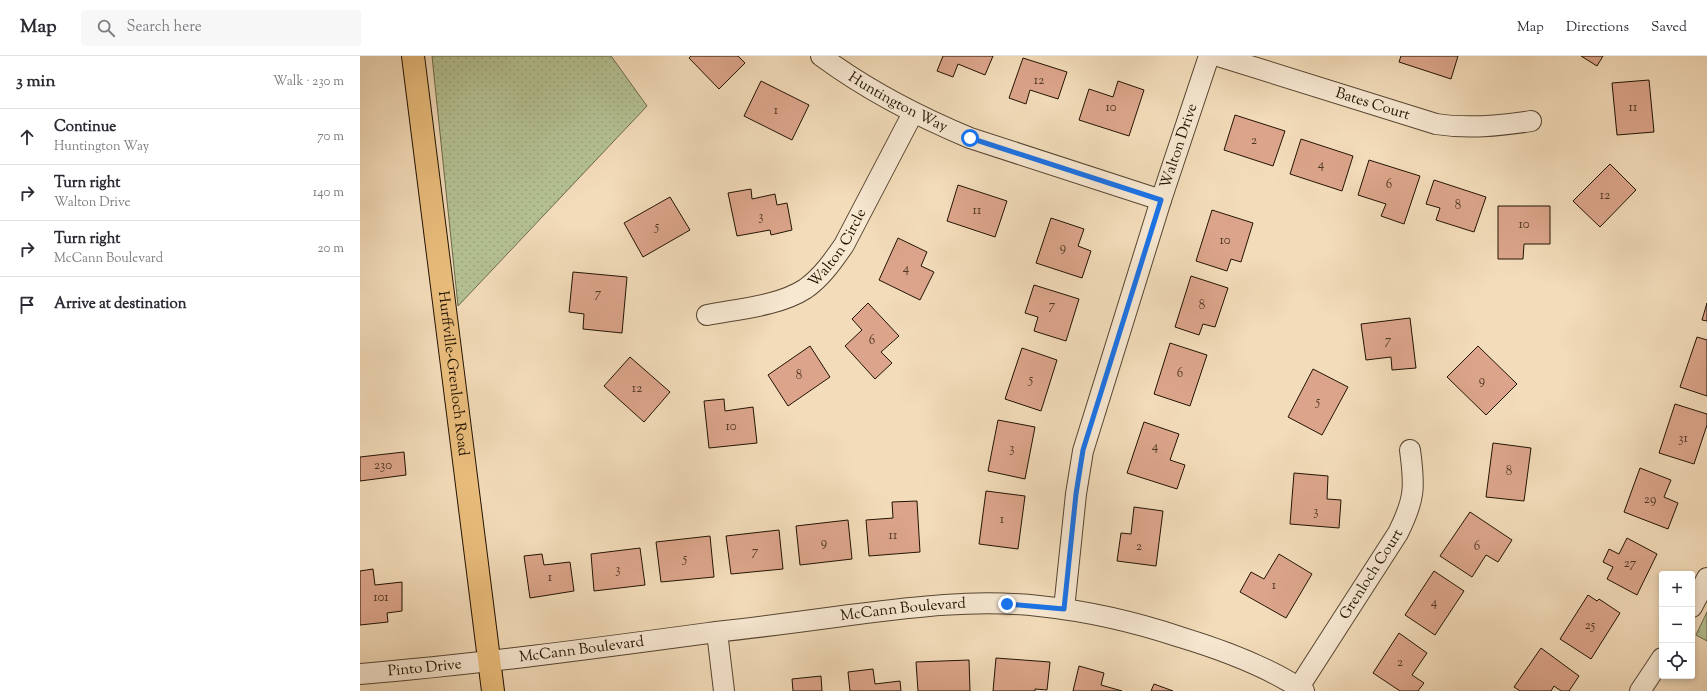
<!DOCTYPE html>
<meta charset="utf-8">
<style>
body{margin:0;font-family:"Sorts Mill Goudy",serif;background:#f7f7f7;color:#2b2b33}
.controls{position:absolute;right:12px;bottom:12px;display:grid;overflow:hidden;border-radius:4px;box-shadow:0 2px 6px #0003}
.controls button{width:36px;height:36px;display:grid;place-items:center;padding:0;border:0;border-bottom:1px solid #e1e1e2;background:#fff;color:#2b2b33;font:20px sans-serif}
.stop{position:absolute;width:12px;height:12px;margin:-9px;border:3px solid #1a73e8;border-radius:50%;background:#fff}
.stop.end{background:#1a73e8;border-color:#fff;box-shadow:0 1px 4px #0008}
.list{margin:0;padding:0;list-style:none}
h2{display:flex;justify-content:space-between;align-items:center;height:52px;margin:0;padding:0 16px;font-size:17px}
h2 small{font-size:13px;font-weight:400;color:#7c7c81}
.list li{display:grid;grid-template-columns:26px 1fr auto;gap:12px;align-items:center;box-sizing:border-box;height:56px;padding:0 16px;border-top:1px solid #e1e1e2}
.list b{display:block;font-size:15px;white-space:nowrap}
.list p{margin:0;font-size:13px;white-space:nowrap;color:#7c7c81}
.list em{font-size:13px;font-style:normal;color:#7c7c81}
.icon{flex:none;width:22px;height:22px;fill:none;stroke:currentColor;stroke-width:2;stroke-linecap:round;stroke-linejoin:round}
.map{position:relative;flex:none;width:1347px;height:635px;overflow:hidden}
header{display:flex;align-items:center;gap:24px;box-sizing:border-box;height:56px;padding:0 20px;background:#fff;border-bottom:1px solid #e1e1e2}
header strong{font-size:19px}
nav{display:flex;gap:22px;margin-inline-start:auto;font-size:14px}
.search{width:280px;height:36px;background:#f7f7f7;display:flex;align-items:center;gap:10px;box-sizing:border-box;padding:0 14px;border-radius:4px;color:#7c7c81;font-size:15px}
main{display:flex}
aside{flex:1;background:#fff}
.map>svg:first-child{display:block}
.grass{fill:url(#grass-dots);stroke:#6c6a4b}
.park{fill:url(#park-tufts);stroke:#6c6a4b}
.building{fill:#dca58b;stroke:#221302}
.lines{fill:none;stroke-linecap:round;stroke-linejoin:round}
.minor-casing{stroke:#564530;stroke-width:22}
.major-casing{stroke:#221302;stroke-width:24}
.minor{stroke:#f7e8d2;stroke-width:20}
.major{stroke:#eabe7d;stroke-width:22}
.route{stroke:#1a73e8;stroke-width:5}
.labels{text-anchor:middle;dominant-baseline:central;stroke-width:3;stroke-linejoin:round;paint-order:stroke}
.number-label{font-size:13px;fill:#503824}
.street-label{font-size:15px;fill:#221302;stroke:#f7e8d2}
</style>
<header>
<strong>Map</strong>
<div class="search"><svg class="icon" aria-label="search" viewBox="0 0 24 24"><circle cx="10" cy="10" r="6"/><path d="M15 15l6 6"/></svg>Search here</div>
<nav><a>Map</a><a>Directions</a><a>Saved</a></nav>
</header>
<main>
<aside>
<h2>3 min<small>Walk · 230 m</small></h2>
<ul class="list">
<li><svg class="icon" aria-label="ahead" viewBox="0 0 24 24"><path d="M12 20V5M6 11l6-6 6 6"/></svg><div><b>Continue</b><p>Huntington Way</p></div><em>70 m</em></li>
<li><svg class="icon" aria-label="right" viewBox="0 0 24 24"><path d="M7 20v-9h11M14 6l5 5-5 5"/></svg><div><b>Turn right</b><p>Walton Drive</p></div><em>140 m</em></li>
<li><svg class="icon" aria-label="right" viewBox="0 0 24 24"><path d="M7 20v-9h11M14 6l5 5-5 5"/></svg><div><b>Turn right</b><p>McCann Boulevard</p></div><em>20 m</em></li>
<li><svg class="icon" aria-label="arrive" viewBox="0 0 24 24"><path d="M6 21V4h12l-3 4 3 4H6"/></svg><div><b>Arrive at destination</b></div></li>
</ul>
</aside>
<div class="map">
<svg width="1347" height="635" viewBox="0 0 1347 635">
<defs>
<pattern id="grass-dots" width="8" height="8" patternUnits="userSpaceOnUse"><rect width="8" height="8" fill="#b5c294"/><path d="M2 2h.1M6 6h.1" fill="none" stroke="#9ba67e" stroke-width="1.8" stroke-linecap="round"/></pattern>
<pattern id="park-tufts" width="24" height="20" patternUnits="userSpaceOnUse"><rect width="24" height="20" fill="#b5c294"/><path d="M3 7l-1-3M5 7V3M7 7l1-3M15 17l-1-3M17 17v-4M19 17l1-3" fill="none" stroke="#9ba67e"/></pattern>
</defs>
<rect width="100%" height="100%" fill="#f3dcba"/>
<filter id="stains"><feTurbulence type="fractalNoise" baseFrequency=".005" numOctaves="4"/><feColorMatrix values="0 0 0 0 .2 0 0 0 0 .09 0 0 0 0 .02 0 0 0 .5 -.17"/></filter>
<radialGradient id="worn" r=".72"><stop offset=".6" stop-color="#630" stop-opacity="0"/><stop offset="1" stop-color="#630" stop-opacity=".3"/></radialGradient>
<path class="grass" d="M72,0H251L287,50L98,250Z"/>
<path class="park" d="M1347,556V585L1336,579Z"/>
<g class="building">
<path d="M331,0H378L385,7L359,33L329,2Z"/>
<path d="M583,0H633L625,19L598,8L593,21L577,15Z"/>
<path d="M1041,0H1098L1091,23L1039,6Z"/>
<path d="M1221,0H1243L1237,10Z"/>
<path d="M663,2L707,16L698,43L670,34L666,48L649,42Z"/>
<path d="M1289,24L1294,76L1257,79L1252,27Z"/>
<path d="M401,25L449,49L432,84L384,60Z"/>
<path d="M758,25L784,34L769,80L719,64L729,33L753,41Z"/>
<path d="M875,59L925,75L913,110L864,94Z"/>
<path d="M941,83L993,100L982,135L930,118Z"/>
<path d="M1009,104L1060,120L1044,168L1021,160L1026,148L998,139Z"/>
<path d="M1250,108L1276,134L1240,171L1213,145Z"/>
<path d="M1074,124L1126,141L1114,176L1076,164L1080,152L1066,148Z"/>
<path d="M598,129L647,145L635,181L587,165Z"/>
<path d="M391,133L392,143L415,138L417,149L427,147L432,174L411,179L410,174L377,180L368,137Z"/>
<path d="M310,141L330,174L283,201L264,167Z"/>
<path d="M1138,150H1190V188H1164L1163,203H1138Z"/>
<path d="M852,154L893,167L881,206L871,203L867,215L836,205Z"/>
<path d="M691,162L724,173L718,190L731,195L722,222L676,207Z"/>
<path d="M538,182L567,196L561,210L574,216L560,244L519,224Z"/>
<path d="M213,216L267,221L262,277L223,273L224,258L209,256Z"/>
<path d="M831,220L868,232L855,271L843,268L839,279L815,271Z"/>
<path d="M674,229L719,243L706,285L674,275L678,261L665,257Z"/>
<path d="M508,247L539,280L521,296L532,307L515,323L485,290L502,274L492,263Z"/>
<path d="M1347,247V265L1342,264Z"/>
<path d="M1050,262L1056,312L1032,314L1031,301L1006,304L1001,268Z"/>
<path d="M1337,281L1347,284V340L1320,331Z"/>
<path d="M810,287L847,299L830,350L794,338Z"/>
<path d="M450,290L470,321L428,350L408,319Z"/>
<path d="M1118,290L1157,328L1126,359L1087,321Z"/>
<path d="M662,292L697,304L681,355L645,343Z"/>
<path d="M270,301L310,336L284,366L244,330Z"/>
<path d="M953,313L988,331L962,379L928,361Z"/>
<path d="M364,343L365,355L393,351L397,387L349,392L344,345Z"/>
<path d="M1315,348L1347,358V369L1334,408L1299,397Z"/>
<path d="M638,364L675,371L665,423L628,415Z"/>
<path d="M784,366L819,378L810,404L825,409L817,433L767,417Z"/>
<path d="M1133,387L1171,392L1164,445L1126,441Z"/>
<path d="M44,396L46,419L0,425V401Z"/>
<path d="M1280,412L1311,424L1304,441L1318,447L1308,473L1264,456Z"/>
<path d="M934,417L968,420L967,443L981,444L979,472L930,468Z"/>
<path d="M626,435L665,440L658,493L619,488Z"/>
<path d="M557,445L560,496L509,500L506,464L533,462L532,446Z"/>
<path d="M774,451L803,455L796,510L757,505L761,477L771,478Z"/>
<path d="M1110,456L1152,484L1138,506L1126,499L1112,521L1080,500Z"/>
<path d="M488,464L492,503L440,509L436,470Z"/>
<path d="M419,474L423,513L371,518L366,480Z"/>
<path d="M350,480L354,521L301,526L296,486Z"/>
<path d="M1267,482L1297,498L1277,539L1247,523L1253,511L1243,506L1249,493L1259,498Z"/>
<path d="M280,492L285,529L234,535L231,498Z"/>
<path d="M182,498L184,509L210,506L214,535L170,542L164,500Z"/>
<path d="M919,498L952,518L926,562L880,536L891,516L904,523Z"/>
<path d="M13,513L15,529L42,526V555L27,557L28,566L0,569V515Z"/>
<path d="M1074,515L1104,535L1075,579L1045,559Z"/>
<path d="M1228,539L1237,545L1239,543L1260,557L1231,603L1200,583Z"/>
<path d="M1039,577L1067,597L1052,619L1064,627L1058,635H1040L1013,617Z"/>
<path d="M1181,592L1219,620L1209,635H1201L1194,630L1191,635H1160L1154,631Z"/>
<path d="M636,602L690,606L687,634L675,633V635H633Z"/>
<path d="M609,604L610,635H558L556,606Z"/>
<path d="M719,610L744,617L741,629L762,635H713Z"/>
<path d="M513,613L515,628L540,625L541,635H490L488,616Z"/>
<path d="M461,620L462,635H433L432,623Z"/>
<path d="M794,628L813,635H791Z"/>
</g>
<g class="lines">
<g class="minor-casing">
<g id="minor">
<path id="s1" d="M461,0C507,34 557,60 610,82L801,144"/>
<path id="s2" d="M858,0L1076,68C1108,73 1139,70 1171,65"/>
<path id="s3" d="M347,259C377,253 419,250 445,233C461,222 473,205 484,189L553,57"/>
<path d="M1332,551L1347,522"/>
<path id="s4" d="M704,553L716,438L723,395L801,144L849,0"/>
<path d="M357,576L364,635"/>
<path id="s5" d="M0,618C119,608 237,592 356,576C401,571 446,565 490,559C553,551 616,543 679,550C727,555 775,566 820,581C863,594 907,610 944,635"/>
<path id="s6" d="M939,631L1038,477C1055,443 1055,431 1050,394"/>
<path d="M1280,635L1302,602"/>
</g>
</g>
<g class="major-casing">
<g id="major">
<path id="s7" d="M53,0L133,635"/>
</g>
</g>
<use href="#minor" class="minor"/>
<use href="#major" class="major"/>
</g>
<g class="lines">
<path class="route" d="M610,82L801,144L723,394L716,438L704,553L647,548"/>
</g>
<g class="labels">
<g class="number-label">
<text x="679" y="25">12</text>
<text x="751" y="52">10</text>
<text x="1273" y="52">11</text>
<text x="416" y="55">1</text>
<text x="894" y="85">2</text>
<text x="961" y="109">4</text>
<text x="1029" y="129">6</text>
<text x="1245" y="140">12</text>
<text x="1098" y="150">8</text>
<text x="617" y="155">11</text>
<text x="401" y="161">3</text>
<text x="1164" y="169">10</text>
<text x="297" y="171">5</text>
<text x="865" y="185">10</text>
<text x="703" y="192">9</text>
<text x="546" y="213">4</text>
<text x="238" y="238">7</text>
<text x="692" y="250">7</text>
<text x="842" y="250">8</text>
<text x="512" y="285">6</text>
<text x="1028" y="285">7</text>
<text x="820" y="318">6</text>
<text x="439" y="320">8</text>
<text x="671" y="324">5</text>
<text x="1122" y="325">9</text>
<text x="277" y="333">12</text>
<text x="958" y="346">5</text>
<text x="371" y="371">10</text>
<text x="1323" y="383">31</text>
<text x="795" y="391">4</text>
<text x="652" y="393">3</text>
<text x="23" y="410">230</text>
<text x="1149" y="416">8</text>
<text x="1290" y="444">29</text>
<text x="956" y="456">3</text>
<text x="642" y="464">1</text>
<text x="533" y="480">11</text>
<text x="464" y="487">9</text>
<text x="779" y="491">2</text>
<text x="1117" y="491">6</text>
<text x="395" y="496">7</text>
<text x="325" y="503">5</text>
<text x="1270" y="508">27</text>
<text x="258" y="514">3</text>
<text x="190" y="522">1</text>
<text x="914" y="530">1</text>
<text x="21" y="542">101</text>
<text x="1074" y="547">4</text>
<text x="1230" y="570">25</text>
<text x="1040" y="607">2</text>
</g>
<g class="street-label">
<text stroke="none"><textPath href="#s1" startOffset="90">Huntington Way</textPath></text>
<text stroke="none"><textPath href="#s2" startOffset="162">Bates Court</textPath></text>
<text stroke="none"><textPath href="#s4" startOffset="479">Walton Drive</textPath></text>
<text stroke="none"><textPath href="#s3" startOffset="155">Walton Circle</textPath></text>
<text stroke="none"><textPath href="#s7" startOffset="320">Hurffville-Grenloch Road</textPath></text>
<text stroke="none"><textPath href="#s6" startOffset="134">Grenloch Court</textPath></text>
<text stroke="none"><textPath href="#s5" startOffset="547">McCann Boulevard</textPath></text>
<text stroke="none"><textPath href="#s5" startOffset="223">McCann Boulevard</textPath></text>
<text stroke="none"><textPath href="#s5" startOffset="65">Pinto Drive</textPath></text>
</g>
</g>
<rect width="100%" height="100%" filter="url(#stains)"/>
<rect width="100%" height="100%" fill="url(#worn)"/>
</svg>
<div class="controls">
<button>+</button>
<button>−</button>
<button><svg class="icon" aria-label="locate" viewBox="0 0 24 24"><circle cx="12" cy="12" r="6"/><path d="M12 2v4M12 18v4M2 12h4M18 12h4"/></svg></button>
</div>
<div class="stop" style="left:610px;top:82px"></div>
<div class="stop end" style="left:647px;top:548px"></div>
</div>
</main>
